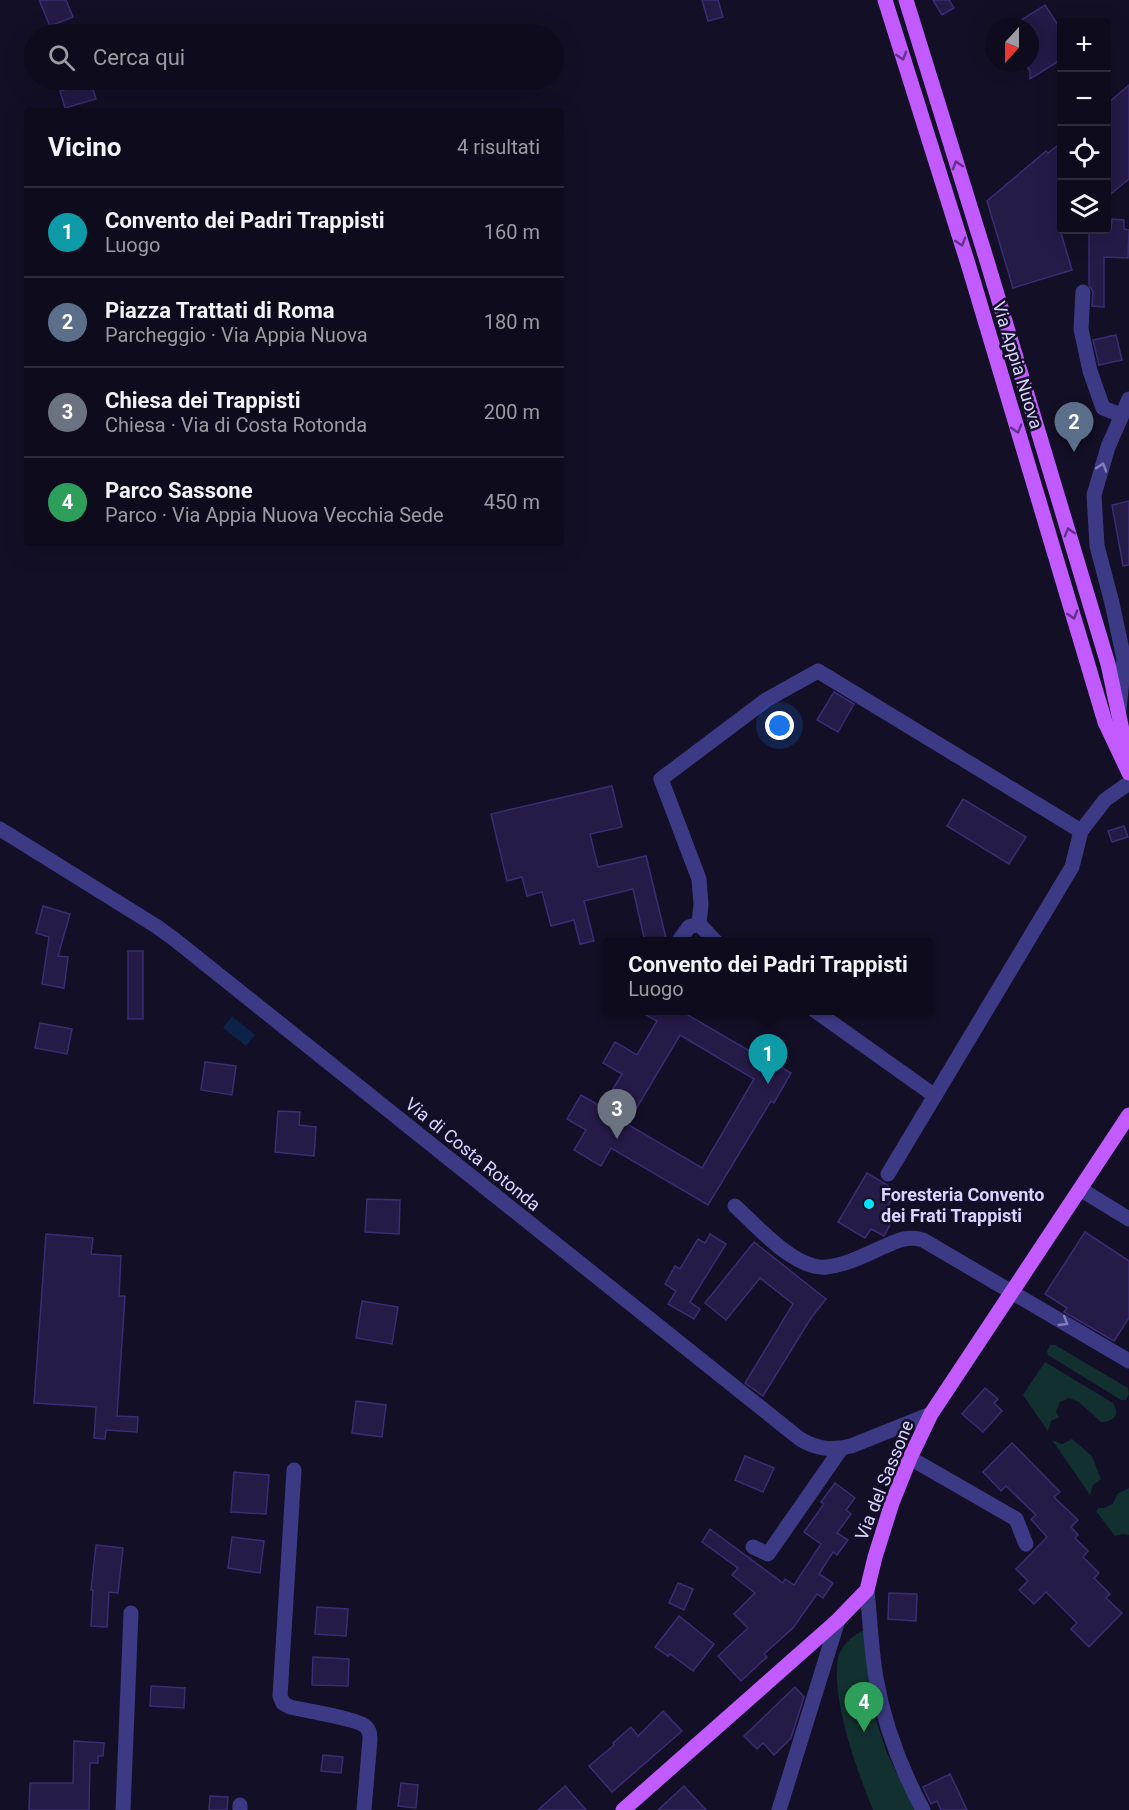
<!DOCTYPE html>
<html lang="it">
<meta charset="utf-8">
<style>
body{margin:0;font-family:Roboto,sans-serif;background:#171425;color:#f1f3f6}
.controls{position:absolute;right:18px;top:18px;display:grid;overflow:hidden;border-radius:6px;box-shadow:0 6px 24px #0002}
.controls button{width:54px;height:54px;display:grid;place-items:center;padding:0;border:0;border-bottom:2px solid #2e2b3b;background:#0e0b1c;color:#f1f3f6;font:30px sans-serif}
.compass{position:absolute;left:985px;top:18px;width:54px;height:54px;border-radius:50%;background:#0e0b1c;box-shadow:0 6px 24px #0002;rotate:201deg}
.you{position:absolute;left:780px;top:726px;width:21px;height:21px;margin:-15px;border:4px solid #fff;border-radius:50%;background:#1a73e8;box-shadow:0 0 0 9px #1a73e833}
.badge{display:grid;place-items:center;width:39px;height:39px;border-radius:50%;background:#1a73e8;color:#fff;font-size:20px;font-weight:700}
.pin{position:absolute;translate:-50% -50px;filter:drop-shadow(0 2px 3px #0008)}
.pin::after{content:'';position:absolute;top:32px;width:21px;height:18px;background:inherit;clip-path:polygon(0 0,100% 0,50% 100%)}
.popup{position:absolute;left:603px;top:937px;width:330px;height:78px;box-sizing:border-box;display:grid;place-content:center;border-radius:6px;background:#0e0b1c;filter:drop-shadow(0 2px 4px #0005);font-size:20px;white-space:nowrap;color:#9b9ba3}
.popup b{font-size:22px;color:#f1f3f6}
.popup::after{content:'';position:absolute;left:50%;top:100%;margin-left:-12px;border:12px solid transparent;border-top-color:#0e0b1c}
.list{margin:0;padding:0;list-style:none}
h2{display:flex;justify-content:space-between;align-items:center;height:78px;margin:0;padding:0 24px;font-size:26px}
h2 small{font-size:20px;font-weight:400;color:#9b9ba3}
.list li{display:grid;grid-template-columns:39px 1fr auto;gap:18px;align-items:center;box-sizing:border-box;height:90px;padding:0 24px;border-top:2px solid #2e2b3b}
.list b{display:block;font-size:22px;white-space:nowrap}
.list p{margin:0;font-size:20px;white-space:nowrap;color:#9b9ba3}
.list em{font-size:20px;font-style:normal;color:#9b9ba3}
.icon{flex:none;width:33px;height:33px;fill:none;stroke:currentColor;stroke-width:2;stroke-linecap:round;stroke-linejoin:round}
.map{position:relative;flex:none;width:1129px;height:1810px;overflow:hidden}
.search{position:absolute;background:#0e0b1c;box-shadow:0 6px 24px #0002;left:24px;top:24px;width:540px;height:66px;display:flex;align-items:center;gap:15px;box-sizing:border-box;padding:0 21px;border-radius:33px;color:#9b9ba3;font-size:22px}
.panel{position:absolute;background:#0e0b1c;box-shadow:0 6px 24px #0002;left:24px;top:108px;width:540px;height:438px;border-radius:6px}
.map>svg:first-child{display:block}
.green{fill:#12302f}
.water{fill:#0c2248}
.building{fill:#241b47;stroke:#3b2d73;stroke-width:1.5;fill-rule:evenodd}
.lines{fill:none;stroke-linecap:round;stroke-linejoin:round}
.minor{stroke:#3d3a85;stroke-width:15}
.major{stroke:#c25bff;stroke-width:15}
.oneway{stroke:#623188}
.oneway2{stroke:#837fbc}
.poi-dot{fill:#00e5ff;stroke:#130f26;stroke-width:2}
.labels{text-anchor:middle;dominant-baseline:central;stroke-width:5;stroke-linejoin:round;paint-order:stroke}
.street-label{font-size:18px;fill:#d9d4ff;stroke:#130f26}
.poi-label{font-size:18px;font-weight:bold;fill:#d9d4ff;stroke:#130f26;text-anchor:start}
</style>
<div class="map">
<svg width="1129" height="1810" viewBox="0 0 1129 1810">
<rect width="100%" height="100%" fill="#130f26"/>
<g class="green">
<path d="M1050,1345H1055L1128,1388L1129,1394L1126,1400H1121L1048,1355L1047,1351Z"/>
<path d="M1045,1362L1113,1403C1121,1415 1113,1422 1101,1422L1079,1402L1069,1398L1060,1402L1056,1412L1059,1417L1051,1421L1048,1431L1023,1395Z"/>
<path d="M1072,1439L1092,1456L1101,1479L1093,1485L1090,1495L1052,1440L1062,1444Z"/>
<path d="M1129,1488V1535L1122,1534L1115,1536L1096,1511L1098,1508H1104L1113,1504L1117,1494Z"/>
<path d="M866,1630L873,1711L887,1753L915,1810H873C857,1770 831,1700 838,1658C840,1647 855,1632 866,1630Z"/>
</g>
<path class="water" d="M232,1016L255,1035L246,1046L223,1028Z"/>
<g class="building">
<path d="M39,0H66L73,17L50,26Z"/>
<path d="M702,0H718L723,17L708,21Z"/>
<path d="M933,0H949L954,8L942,15Z"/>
<path d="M1045,5L1062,31V59L1030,79V71L1025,63H1030V47L1036,44L1030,34V27H1025L1021,20Z"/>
<path d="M91,82L96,99L65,108L60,91Z"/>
<path d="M1129,85V179L1107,197V104Z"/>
<path d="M1062,142V220L1058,223L1072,270L1013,288L987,201L1046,151L1048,153Z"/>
<path d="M1112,219L1124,220V229L1129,230L1128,258L1104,257V307L1092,306L1093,292L1089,285V230H1111Z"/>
<path d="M1116,335L1122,360L1099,365L1093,340Z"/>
<path d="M1129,501V565L1123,566L1112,505Z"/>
<path d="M834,692L854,704L838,732L817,720Z"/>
<path d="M612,786L622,827L590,834L598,867L646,856L667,942H645L633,889L584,901L594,941L580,944L574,920L551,926L542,892L527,896L522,877L507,881L491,814Z"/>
<path d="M963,799L1026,837L1009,864L947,826Z"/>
<path d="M1124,826L1128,837L1112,842L1108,831Z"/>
<path d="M43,906L70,914L58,956L68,957L64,988L42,984L49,937L36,933Z"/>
<rect x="128" y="951" width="15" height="68"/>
<path d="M639,1011H681L765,1060L766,1058L791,1073L774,1103L771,1101L708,1205L611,1148L601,1166L574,1150L586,1130L567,1119L581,1095L602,1107L622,1074L603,1063L615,1042L637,1055L657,1021ZM680,1035L754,1079L702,1168L627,1124Z"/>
<path d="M40,1023L72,1029L67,1054L35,1048Z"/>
<path d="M205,1062L236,1066L232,1095L201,1090Z"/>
<path d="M278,1111L300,1112L299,1125L316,1127L314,1156L275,1152Z"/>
<path d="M867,1173L897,1191L881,1217L891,1223L884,1236L871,1229L865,1238L838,1222Z"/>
<path d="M367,1199L400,1200L399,1234L365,1232Z"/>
<path d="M1085,1232L1129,1261V1318L1114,1341L1064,1312L1067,1308L1045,1294Z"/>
<path d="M46,1234L93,1238L91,1254L121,1256L119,1296H125L117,1416L138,1417L137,1432L106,1430L105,1439L94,1438L96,1407L34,1403Z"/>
<path d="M710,1234L726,1244L690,1302L700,1309L694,1319L668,1304L676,1291L665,1284L675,1266L680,1269L698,1239L705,1243Z"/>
<path d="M754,1242L826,1299L811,1318L763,1396L745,1383L793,1304L760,1278L726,1320L705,1303Z"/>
<path d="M362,1301L398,1307L392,1344L356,1338Z"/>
<path d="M985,1388L998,1399L994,1403L1002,1411L983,1432L962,1414Z"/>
<path d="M356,1401L386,1405L382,1437L352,1433Z"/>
<path d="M1012,1443L1060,1492L1054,1497L1078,1520L1071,1527L1078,1535L1075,1538L1088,1551L1083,1557L1099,1573L1094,1578L1110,1594L1106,1598L1122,1613L1089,1647L1071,1629L1077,1623L1046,1592L1034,1604L1019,1590L1028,1581L1016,1569L1047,1537L1031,1519L1036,1515L1006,1486L1001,1491L983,1472Z"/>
<path d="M745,1456L774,1468L763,1492L735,1480Z"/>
<path d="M234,1472L269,1475L266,1514L231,1512Z"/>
<path d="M835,1483L855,1498L846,1510L851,1514L837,1533L848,1540L837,1555L833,1552L819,1574L833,1583L823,1598L817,1594L793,1628L764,1654L767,1657L741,1681L718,1656L748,1628L734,1614L755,1593L732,1575L738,1568L702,1542L710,1529L783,1583L785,1579L794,1585L821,1544L804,1532L824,1504L821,1502Z"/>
<path d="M232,1537L264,1541L260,1573L228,1568Z"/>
<path d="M96,1545L123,1548L118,1593L109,1592L107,1627L91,1626L93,1590H91Z"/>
<path d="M678,1583L693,1589L684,1610L669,1603Z"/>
<path d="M889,1593L917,1594L916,1621L888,1619Z"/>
<path d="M317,1607L348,1609L346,1636L315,1634Z"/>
<path d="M679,1616L714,1644L693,1671L670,1654L668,1656L655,1647Z"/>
<path d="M313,1657L349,1659L348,1686L312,1685Z"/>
<path d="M151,1686L185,1688L184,1708L150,1706Z"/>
<path d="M795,1687L804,1697L791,1738L774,1755L763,1743L757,1749L744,1736Z"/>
<path d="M663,1711L682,1731L612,1792L589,1766L614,1745L613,1743L631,1727L638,1736Z"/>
<path d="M74,1741L104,1743L103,1756H98V1763H90L89,1810H29L30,1783H73Z"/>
<path d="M323,1755L343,1757L341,1773L321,1771Z"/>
<path d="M950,1774L967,1810H941L937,1801L931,1804L923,1787Z"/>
<path d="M401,1783L418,1785L416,1808L398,1806Z"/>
<path d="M565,1786L586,1810H538Z"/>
<path d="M684,1786L706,1810H658Z"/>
<path d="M210,1796L228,1797L227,1810H209Z"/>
</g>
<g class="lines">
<g class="minor">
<path d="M1083,292L1081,329L1090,371L1103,408L1121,415"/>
<path d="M1119,710L1124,659L1112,603L1097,546L1094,495L1108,447L1129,399"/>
<path d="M0,829L156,926L174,939L800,1439C817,1449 831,1451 851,1446L931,1414"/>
<path d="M678,942L689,927L699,924"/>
<path d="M716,942L699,924L701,904L699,879L661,779L766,700L818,671L1081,831"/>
<path d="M814,1010L935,1096"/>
<path d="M888,1174L1072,867L1081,831L1105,800L1129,783"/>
<path d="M1080,1189L1129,1219"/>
<path d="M735,1206C757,1226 795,1270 826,1267C846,1265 865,1255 883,1247C897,1241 908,1235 923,1240L1129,1361"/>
<path d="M910,1458L1016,1519L1026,1544"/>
<path d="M294,1470L280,1696L283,1703L290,1707C303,1710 358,1719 365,1726C369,1729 370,1734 370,1739L364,1810"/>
<path d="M753,1547L768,1554L841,1449"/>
<path d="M867,1590C870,1619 871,1649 876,1678C884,1724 901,1769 923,1810"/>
<path d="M123,1810L131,1613"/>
<path d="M240,1810V1805"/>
<path d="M779,1810L838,1620"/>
</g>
<g class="major">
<path d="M885,0L969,267L1105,722L1129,773"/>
<path d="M906,0L987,261L1108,664L1128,758"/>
<path d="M623,1810L838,1620L867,1590L875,1557L892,1503L910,1458L931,1414L1129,1115"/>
</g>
</g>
<defs><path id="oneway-chevron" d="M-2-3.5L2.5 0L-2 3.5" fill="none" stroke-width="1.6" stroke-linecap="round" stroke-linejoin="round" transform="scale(1.5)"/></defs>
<g class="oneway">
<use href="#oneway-chevron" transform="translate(902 56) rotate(73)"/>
<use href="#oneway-chevron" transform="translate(957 165) rotate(-107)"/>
<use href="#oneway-chevron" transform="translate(961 242) rotate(73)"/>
<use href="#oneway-chevron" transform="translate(1017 429) rotate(73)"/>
<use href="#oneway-chevron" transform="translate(1069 532) rotate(-107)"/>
<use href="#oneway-chevron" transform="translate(1073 615) rotate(73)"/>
</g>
<g class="oneway2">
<use href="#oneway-chevron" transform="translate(1102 467) rotate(-73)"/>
<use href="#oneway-chevron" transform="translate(1064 1322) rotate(31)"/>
</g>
<circle class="poi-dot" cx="869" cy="1204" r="6"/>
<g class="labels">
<g class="street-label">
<text transform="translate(1018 365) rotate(73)">Via Appia Nuova</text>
<text transform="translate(473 1154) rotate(39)">Via di Costa Rotonda</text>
<text transform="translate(884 1480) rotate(-68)">Via del Sassone</text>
</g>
<g class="poi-label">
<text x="881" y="1194">Foresteria Convento<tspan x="881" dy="21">dei Frati Trappisti</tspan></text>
</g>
</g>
</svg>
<div class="controls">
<button>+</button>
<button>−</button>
<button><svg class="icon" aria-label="locate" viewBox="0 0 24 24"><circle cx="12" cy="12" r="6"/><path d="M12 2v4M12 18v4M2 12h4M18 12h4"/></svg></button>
<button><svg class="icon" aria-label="layers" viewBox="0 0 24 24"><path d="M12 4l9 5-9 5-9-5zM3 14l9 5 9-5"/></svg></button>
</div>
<svg class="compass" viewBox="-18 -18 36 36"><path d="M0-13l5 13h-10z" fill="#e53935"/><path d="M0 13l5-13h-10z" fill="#9b9ba3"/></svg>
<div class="you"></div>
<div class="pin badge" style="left:768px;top:1084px;background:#0f9aa8">1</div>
<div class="popup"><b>Convento dei Padri Trappisti</b>Luogo</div>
<div class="pin badge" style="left:1074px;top:452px;background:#5c6f8a">2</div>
<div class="pin badge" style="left:617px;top:1139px;background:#6b7280">3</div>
<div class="pin badge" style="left:864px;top:1732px;background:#2e9e5b">4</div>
<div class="search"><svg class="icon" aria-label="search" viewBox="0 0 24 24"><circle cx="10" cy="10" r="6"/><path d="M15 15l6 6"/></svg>Cerca qui</div>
<section class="panel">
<h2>Vicino<small>4 risultati</small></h2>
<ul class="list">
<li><span class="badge" style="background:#0f9aa8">1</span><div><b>Convento dei Padri Trappisti</b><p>Luogo</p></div><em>160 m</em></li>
<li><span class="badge" style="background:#5c6f8a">2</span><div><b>Piazza Trattati di Roma</b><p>Parcheggio · Via Appia Nuova</p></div><em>180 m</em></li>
<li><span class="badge" style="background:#6b7280">3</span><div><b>Chiesa dei Trappisti</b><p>Chiesa · Via di Costa Rotonda</p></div><em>200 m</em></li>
<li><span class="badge" style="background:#2e9e5b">4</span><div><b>Parco Sassone</b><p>Parco · Via Appia Nuova Vecchia Sede</p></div><em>450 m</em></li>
</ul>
</section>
</div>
